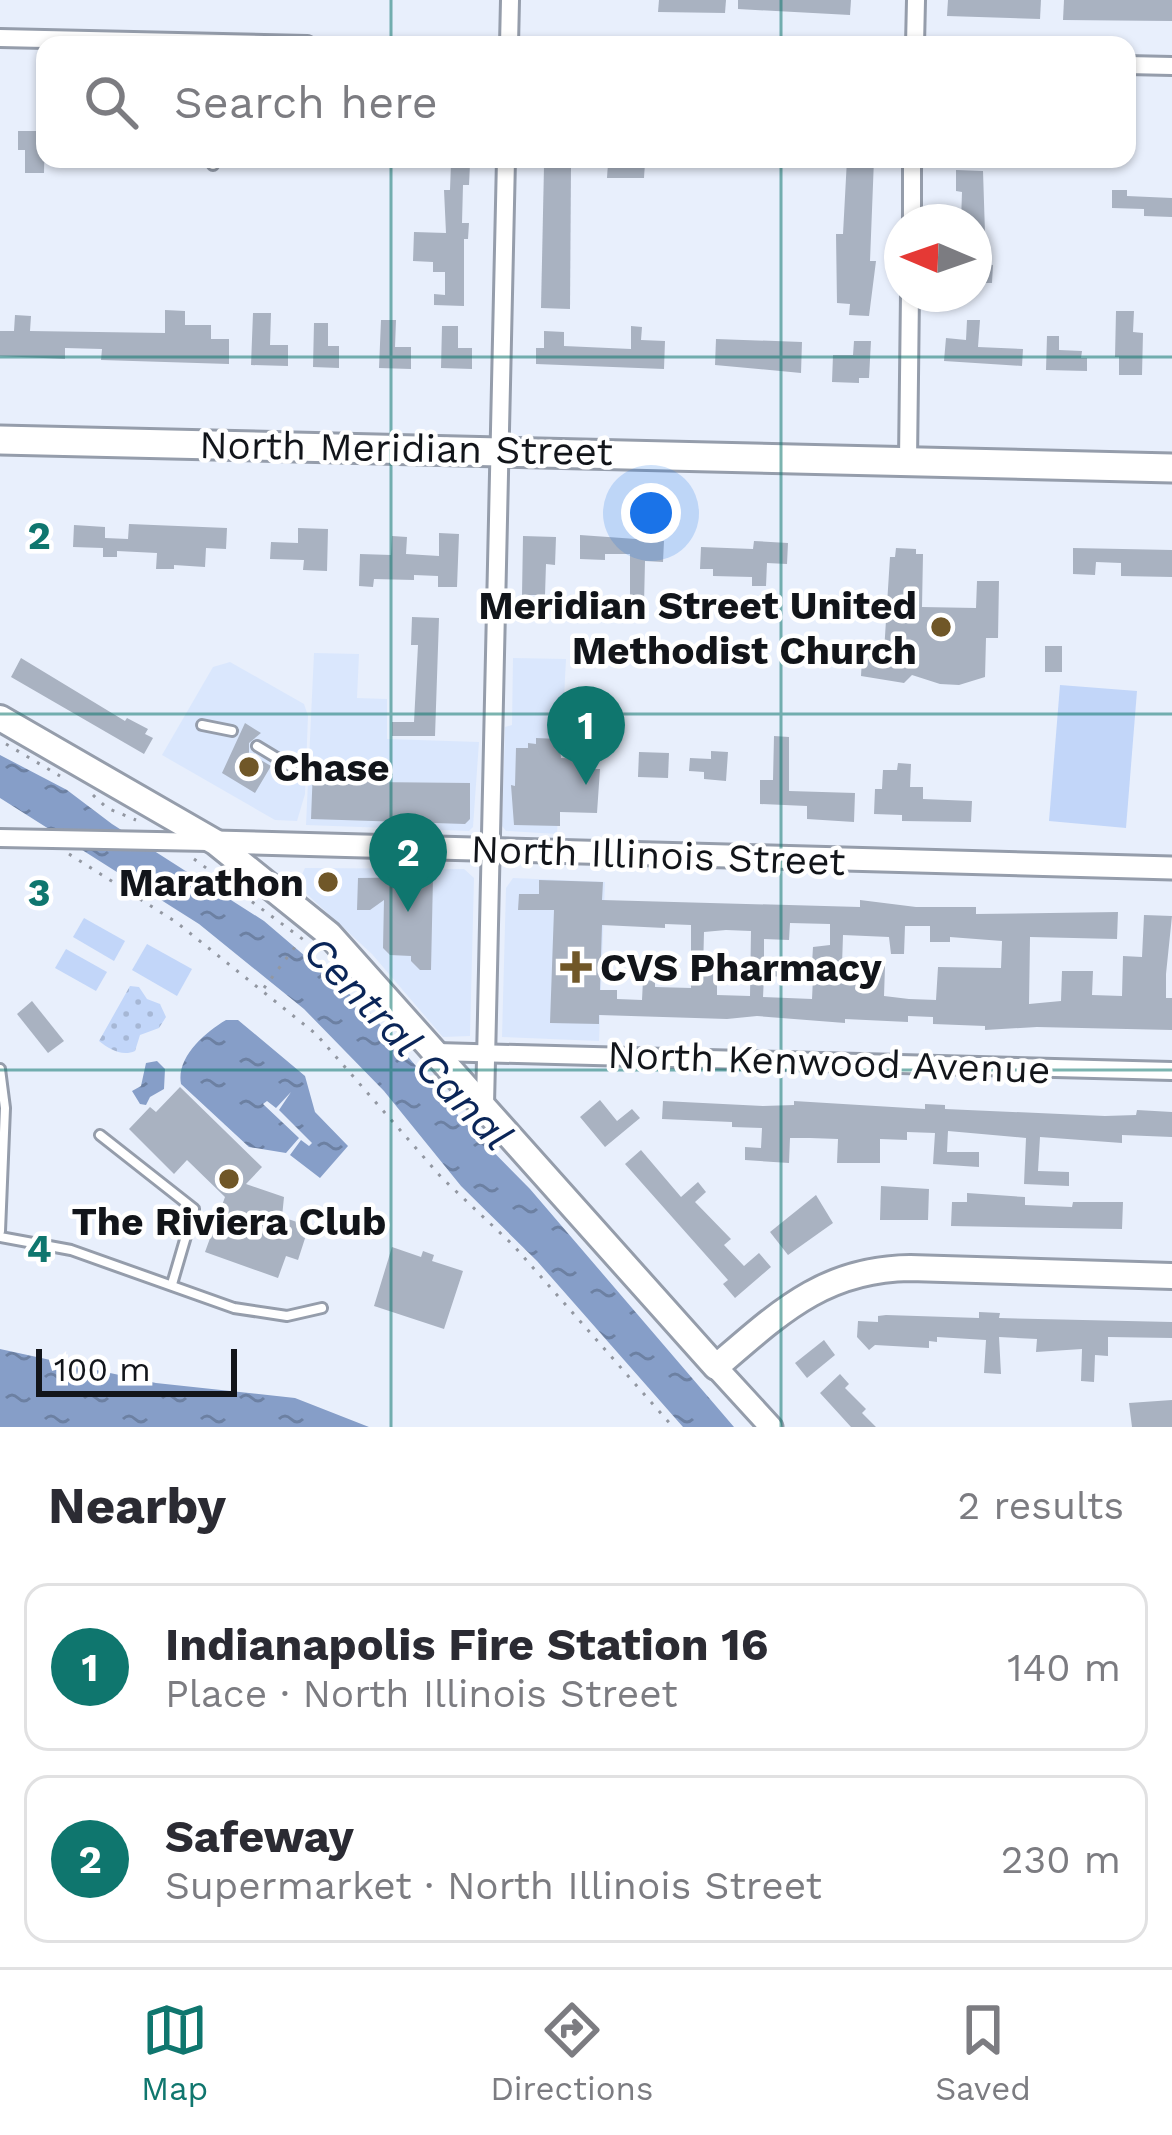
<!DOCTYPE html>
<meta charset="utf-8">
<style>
body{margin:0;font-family:"Work Sans",sans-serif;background:#f2f2f3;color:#2b2b33}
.compass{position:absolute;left:884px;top:204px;width:108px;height:108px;border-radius:50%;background:#fff;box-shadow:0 3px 9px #0004;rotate:272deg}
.scale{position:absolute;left:36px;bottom:30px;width:201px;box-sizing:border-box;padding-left:12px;border:6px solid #12151a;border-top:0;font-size:33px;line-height:42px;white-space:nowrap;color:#12151a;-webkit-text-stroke:9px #fff;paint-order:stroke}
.you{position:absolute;left:651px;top:513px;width:42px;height:42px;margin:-30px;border:9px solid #fff;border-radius:50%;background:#1a73e8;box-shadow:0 0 0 18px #1a73e833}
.badge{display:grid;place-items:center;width:78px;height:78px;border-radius:50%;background:#0f766e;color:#fff;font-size:39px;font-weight:700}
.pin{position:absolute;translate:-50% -99px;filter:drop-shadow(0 3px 6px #0008)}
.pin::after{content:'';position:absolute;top:63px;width:42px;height:36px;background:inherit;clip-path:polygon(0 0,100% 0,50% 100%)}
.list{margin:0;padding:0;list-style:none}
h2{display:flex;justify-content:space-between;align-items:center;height:156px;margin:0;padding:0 48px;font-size:51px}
h2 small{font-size:39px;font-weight:400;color:#7c7c81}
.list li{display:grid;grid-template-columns:78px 1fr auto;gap:36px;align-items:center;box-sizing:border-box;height:168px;margin:0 24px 24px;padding:0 24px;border:3px solid #e1e1e2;border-radius:24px}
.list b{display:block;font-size:45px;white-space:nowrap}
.list p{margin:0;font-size:39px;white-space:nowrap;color:#7c7c81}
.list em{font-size:39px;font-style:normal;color:#7c7c81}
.icon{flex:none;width:66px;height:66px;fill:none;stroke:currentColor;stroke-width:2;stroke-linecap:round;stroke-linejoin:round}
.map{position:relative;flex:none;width:1172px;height:1427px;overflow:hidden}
.search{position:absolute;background:#fff;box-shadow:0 3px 9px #0004;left:36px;right:36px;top:36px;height:132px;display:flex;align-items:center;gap:30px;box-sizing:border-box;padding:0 42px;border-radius:24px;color:#7c7c81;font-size:45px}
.sheet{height:540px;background:#fff}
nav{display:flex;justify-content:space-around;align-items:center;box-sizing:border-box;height:168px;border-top:3px solid #e1e1e2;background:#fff;font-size:33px;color:#7c7c81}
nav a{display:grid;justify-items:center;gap:6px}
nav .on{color:#0f766e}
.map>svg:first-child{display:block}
.built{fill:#dae7fd}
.park{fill:url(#park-dots)}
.garden{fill:#c2d6f9}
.water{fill:url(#water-ripples)}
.building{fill:#a9b2c1;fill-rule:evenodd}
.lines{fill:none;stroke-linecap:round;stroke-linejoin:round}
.service-casing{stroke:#959dab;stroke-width:14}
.minor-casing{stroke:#959dab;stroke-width:22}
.tertiary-casing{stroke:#959dab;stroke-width:27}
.secondary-casing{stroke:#959dab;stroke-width:30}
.primary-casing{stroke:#959dab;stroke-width:33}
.path{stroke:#9297a1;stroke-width:3;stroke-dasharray:3 9;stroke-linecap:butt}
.service{stroke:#fff;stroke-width:8}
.minor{stroke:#fff;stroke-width:16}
.tertiary{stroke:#fff;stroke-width:21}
.secondary{stroke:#fff;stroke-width:24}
.primary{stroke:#fff;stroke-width:27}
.grid{fill:none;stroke:#0f766e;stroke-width:3;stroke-opacity:0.55}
.poi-dot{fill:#705728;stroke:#fff;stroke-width:4.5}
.labels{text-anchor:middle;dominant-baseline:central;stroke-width:9;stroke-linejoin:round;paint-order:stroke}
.street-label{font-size:39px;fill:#12151a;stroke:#fff}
.poi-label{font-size:39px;font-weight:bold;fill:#12151a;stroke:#fff;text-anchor:end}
.water-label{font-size:42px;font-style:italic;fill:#0a2558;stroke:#fff}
.grid-label{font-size:39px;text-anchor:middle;font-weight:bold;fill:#0f766e;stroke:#fff;stroke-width:9;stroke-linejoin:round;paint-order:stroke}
</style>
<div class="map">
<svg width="1172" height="1427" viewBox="0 0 1172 1427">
<defs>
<pattern id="park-dots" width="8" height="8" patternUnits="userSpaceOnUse" patternTransform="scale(3)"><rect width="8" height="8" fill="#c2d6f9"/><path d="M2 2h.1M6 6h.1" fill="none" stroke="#a6b7d5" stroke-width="1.8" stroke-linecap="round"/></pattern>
<pattern id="water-ripples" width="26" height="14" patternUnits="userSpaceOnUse" patternTransform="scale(3)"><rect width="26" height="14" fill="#869ec8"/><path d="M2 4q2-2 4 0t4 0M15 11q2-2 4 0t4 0" fill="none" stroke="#6c80a2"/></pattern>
</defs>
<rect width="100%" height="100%" fill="#e8effc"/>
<g class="built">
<path d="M314,653L359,654L357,698L387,699V739L479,742L473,827L469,831L306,825Z"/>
<path d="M513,658L566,659L557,834L506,831L502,826L505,727L512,725Z"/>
<path d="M230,662L304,704L308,716L305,794L297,821L275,820L162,755L213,667Z"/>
<path d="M305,868L464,869L474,878L470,1036L443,1037L372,954L297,885Z"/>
<path d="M513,878L605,882L599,1041L502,1037L506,888Z"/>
</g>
<path class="park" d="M130,986L139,987L147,999L160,1004L166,1017L159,1028L140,1035L135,1051C122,1057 109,1049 99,1041Z"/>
<g class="garden">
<path d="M1060,685L1137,691L1126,828L1049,821Z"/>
<path d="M84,918L125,941L114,961L73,937Z"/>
<path d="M147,944L192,969L177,996L132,970Z"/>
<path d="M66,949L107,972L96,991L55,968Z"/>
</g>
<g class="water">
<path d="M0,755L67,790L112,824L264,921L367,1009L464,1122L530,1189L734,1427H683L537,1261L461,1186L384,1091L304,1009L199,924L0,798Z"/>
<path d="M226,1020H238L305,1076L315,1112L348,1146L320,1178L290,1155L301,1140L309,1146L312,1143L279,1110L291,1092L276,1108L267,1101L263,1104L299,1138L286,1153L249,1147L181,1084C176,1058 204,1033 226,1020Z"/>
<path d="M157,1061L165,1069L164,1089L150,1097L146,1105L140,1104L132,1091L141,1086L146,1063Z"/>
<path d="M0,1349L156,1383L295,1398L369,1427H0Z"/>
</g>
<g class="building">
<path d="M659,0H726L725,13L658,12Z"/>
<path d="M738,0H851L850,15L738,9Z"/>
<path d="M948,0H1041L1040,19L947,16Z"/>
<path d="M1064,0H1172V21L1063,20Z"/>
<path d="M18,131H45L44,173H25V150H18Z"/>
<path d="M847,159H874L870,261H876L869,316L849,315L850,304L837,303L836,234H843Z"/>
<path d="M451,163L470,164L469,185H463L462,223H469L468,239H464V306L434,305V294L445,295V272H433V262L413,261L414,232L446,233L444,190H450Z"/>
<path d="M608,163H645L644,178H607Z"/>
<path d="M544,166L571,167L570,309L541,308Z"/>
<path d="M956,170L983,171L986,264L993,265L992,283H974V222H961L962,192L956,191Z"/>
<path d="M1112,190H1127V196L1172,198V217L1144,216V209L1112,208Z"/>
<path d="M165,310L185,311V325H211V339H229V364L101,360L102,349L65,348V359L0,356V331H14L15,315L31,316L30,331L165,333Z"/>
<path d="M1116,311H1134L1133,332L1143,333L1142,375H1119V357H1115Z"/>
<path d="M253,313H271L270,345H288V366L251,365Z"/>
<path d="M381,320H396L395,347H411V369L379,368Z"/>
<path d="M967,320H980L978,347L1023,349L1022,366L944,361L946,338L966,340Z"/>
<path d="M314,323H328V346H339V368L313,367Z"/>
<path d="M442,326H458V348H472V369L441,368Z"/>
<path d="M631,326L642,327L641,340L665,341L664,369L536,364V348H544V331L564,332V346L631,349Z"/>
<path d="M1047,336H1059V350L1082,351L1081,358H1087V371L1046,370Z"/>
<path d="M716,339L802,342L801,373L715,365Z"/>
<path d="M854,341H871L869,378H859V383L832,382L833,355H853Z"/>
<path d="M129,524L227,528L226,549L206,548L205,567L174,565V569H156L157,553L117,551V557H103V548L73,547L74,525L105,527V538L128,539Z"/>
<path d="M298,528L328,529L327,571L303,570L304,560L270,559L271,542L298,543Z"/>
<path d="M439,533L459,534L457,587H438V576L414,575V580L374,579L373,587L359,586L360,554L391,555L392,536L407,537L406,554L439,556Z"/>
<path d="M580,535L664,541L663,562L645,561L644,604L630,603V554H605V560L580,559Z"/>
<path d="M523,536L556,537L555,565L546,564L545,595H522Z"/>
<path d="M754,541L788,543L787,564L767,563L766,586H752V577L713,576V569H700L701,547L753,549Z"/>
<path d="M896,548L916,549V554H923L922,607L976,608L977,581H999L998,638H986L985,677L959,685L940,684L912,675L904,683L861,676L862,658H876L884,652L890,557H895Z"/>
<path d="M1073,548L1172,550V577L1121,576V563L1096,562L1095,575L1073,574Z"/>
<path d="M412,617L439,618L435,736H392V722H414L418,645H411Z"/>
<rect x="1045" y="646" width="17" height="26"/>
<path d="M21,658L125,721L127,718L148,729L145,734L153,738L144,754L11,677Z"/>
<path d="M245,723L261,733L249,743V753L271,766L255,793L222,773Z"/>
<path d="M774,736L789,737V791L855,793L854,822L807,819V806L760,804V780H773Z"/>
<path d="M536,738L559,739L561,758L591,759V769H600L597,813L560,812V826L514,825L511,785L515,786L516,748H528V743L536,744Z"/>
<path d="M711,751L728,752L726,781L704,779V772L689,771L690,758L711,759Z"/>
<path d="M639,752L669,753L668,778L638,777Z"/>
<path d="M898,763L911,764L910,787H923V799L972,801L971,822L902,821V815L874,814L875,789H882L883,770H897Z"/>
<path d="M313,768L360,770V779L371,782L470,783V819L465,824L311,819Z"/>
<path d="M433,877L431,970H420L411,961V956L390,955L383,948L384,900L370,910H357L358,878Z"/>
<path d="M539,880L603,882L602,900L860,907V900L916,907H976V914L1118,912L1117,939L1030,937L1029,1004L1061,1001L1062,971H1093L1092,995L1122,996L1123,956L1142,957L1144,915L1172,916L1166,974V998H1172V1030L1037,1027L985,1030V1026L933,1024V1017L908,1016V1022L845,1019V1023L757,1016L727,1019L599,1015V1024L550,1023L554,910H518L519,894H539ZM790,923L830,924V945L813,947L812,964L764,962V939L789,940ZM665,924L691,925V988L655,987V981L643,980L642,1000L617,999V990H600L602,925L665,928ZM905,926H930V942H950V937L1002,941L1001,968L938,967L936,1000L909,999L884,996L885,966L842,965L843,935L889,937L891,954H904ZM726,930L751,931L750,996L717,995V971H703L704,932ZM764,976L813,978L812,999L763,997Z"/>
<path d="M32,1001L64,1041L48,1053L17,1014Z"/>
<path d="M180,1087L262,1167L246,1184L284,1197L282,1217L309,1226L298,1260L286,1256L278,1278L205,1252L225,1197L187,1160L174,1174L129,1129L150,1107L156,1112Z"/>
<path d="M600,1100L617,1121L632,1109L640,1118L605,1147L580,1117Z"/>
<path d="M663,1101L763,1106L794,1105V1101L925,1109V1104L945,1105V1109L1105,1116L1136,1115L1137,1110L1172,1112V1137L1122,1135V1143L1040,1137L1038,1171L1069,1172V1186L1024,1184L1026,1138L948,1131L947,1152H979V1167L933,1164L935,1133L907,1132V1140L880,1139V1163H837L838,1139L810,1138H790L789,1163L745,1160V1147L761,1148L762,1128L732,1127V1122L662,1119Z"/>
<path d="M641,1150L681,1197L698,1182L706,1192L695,1202L731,1239L724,1245L744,1266L759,1253L771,1267L735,1298L723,1284L728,1280L625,1164Z"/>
<path d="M881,1186L929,1189L928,1220H880Z"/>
<path d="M967,1193L1025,1197V1205L1072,1207L1073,1202H1123L1122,1229L951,1226L952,1202H967Z"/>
<path d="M816,1195L833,1223L788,1255L770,1232Z"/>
<path d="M392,1247L421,1257L423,1251L434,1255L432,1261L463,1271L444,1329L374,1306Z"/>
<path d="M979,1312L1000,1313L999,1318L1172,1322V1338L1108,1337V1356L1095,1355L1094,1382L1081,1381L1082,1349L1036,1352L1037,1339L999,1337L1001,1374L984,1373L986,1340L937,1337V1342L929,1341V1348L875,1345L869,1350L857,1337L858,1321L878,1322V1316L886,1315L979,1318Z"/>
<path d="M824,1340L835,1355L807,1378L795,1363Z"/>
<path d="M840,1374L849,1384L845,1388L866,1409L862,1413L876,1427H851L820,1393Z"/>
<path d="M1172,1400V1427H1132L1129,1403Z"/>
</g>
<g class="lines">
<g class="service-casing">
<g id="service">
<path d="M213,165V159"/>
<path d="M202,725L232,731"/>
<path d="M257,746L290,766"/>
<path d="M0,1069L5,1108L0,1231"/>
<path d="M100,1135L194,1209L172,1284"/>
<path d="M0,1237L71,1250L234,1308L287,1316L322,1308"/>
</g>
</g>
<g class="minor-casing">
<g id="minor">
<path d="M0,38L307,45"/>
<path d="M509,45L510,0"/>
<path d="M915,45L916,0"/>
<path d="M1127,65L1172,66"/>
<path d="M912,222V159"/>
<path d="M908,460L910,294"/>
<path d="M0,838L209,842"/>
<path d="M437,1052L1172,1071"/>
<path d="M485,1105L506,159"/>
</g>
</g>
<g class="tertiary-casing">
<g id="tertiary">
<path d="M215,842L1172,868"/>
<path d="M716,1367L771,1427"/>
</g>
</g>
<g class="secondary-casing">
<path id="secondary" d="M0,718L215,842L329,934L716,1367C778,1314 823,1269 910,1268L1172,1276"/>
</g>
<g class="primary-casing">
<path id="primary" d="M0,440L1172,468"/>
</g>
<g class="path">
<path d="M6,744L60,776"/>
<path d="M93,795L107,808L136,820"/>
<path d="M69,854L176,922L316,1034L442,1178L514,1246L673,1427"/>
<path d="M194,859L316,949"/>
<path d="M264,988L298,943"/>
</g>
<use href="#service" class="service"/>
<use href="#minor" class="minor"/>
<use href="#tertiary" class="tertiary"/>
<use href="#secondary" class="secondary"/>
<use href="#primary" class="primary"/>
</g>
<path class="grid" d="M391,0V45M781,0V45M391,159V1427M781,159V1427M0,357H1172M0,714H1172M0,1070H1172"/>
<g class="poi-dot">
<circle cx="941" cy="627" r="12"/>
<circle cx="249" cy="767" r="12"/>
<circle cx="328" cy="882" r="12"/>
<path d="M570 949h12v12h12v12h-12v12h-12v-12h-12v-12h12z"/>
<circle cx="229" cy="1179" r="12"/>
</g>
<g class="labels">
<g class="street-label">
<text transform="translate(406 448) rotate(1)">North Meridian Street</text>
<text transform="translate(658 855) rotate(2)">North Illinois Street</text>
<text transform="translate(829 1062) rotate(2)">North Kenwood Avenue</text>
</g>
<g class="poi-label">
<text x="917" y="605">Meridian Street United<tspan x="917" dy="45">Methodist Church</tspan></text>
<text x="273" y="767" text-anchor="start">Chase</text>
<text x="304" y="882">Marathon</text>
<text x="600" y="967" text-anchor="start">CVS Pharmacy</text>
<text x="229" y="1221" text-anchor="middle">The Riviera Club</text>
</g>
<g class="water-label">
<text transform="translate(408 1043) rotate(46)">Central Canal</text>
</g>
</g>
<g class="grid-label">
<text x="39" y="549">2</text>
<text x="39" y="906">3</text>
<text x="39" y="1262">4</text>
</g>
</svg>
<svg class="compass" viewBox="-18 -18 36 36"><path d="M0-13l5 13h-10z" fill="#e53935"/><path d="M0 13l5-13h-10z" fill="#7c7c81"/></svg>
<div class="scale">100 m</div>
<div class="you"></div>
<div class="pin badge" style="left:586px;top:785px">1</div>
<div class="pin badge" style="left:408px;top:912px">2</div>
<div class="search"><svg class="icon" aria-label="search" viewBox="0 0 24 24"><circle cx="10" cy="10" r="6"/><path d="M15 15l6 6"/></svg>Search here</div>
</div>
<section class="sheet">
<h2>Nearby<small>2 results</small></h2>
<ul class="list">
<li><span class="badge">1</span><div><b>Indianapolis Fire Station 16</b><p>Place · North Illinois Street</p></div><em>140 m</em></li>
<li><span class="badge">2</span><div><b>Safeway</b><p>Supermarket · North Illinois Street</p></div><em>230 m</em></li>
</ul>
</section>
<nav>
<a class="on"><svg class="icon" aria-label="map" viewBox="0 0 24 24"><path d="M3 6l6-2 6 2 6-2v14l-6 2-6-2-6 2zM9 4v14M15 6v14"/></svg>Map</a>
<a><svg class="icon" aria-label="directions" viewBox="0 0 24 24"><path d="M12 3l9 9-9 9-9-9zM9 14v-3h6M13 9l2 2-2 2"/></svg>Directions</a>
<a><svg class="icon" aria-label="saved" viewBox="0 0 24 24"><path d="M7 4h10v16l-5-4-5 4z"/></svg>Saved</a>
</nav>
